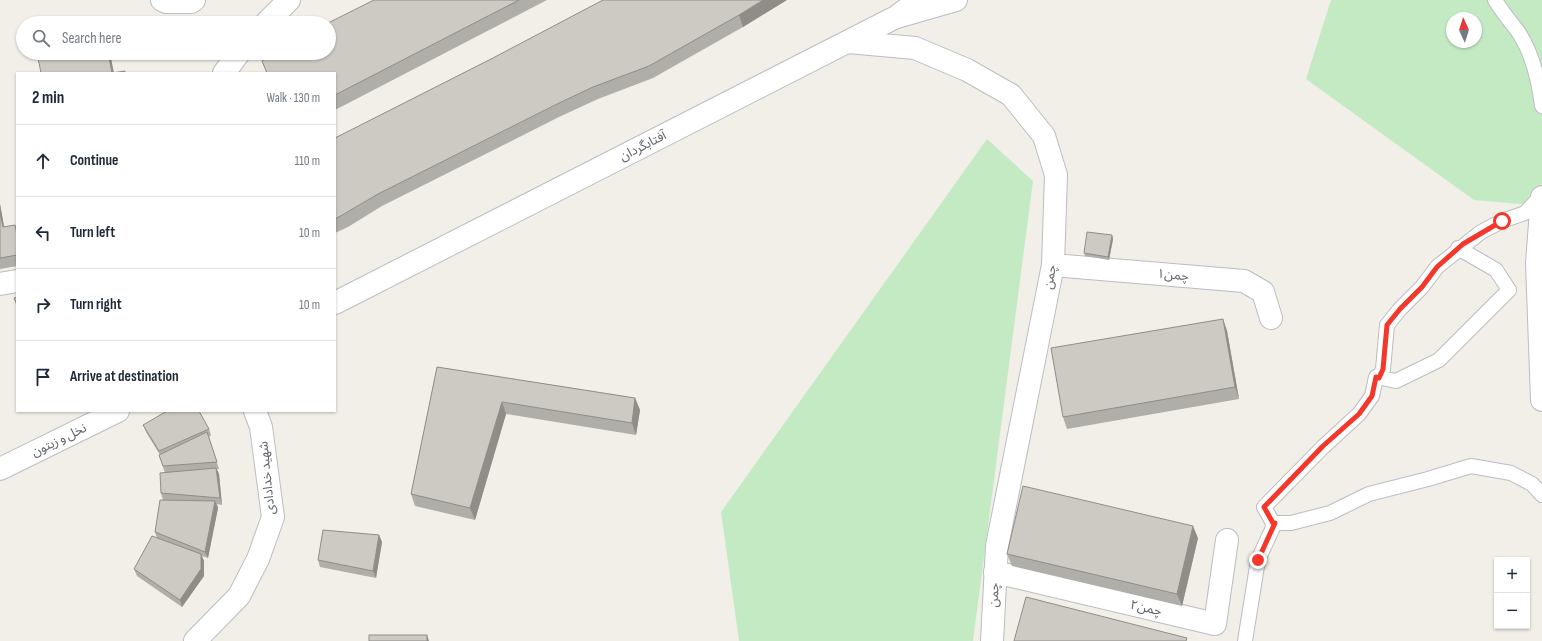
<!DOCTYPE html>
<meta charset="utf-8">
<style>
body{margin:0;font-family:"Sofia Sans Condensed","Noto Sans Arabic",sans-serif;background:#f6f6f7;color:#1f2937}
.controls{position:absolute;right:12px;bottom:12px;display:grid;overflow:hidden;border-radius:0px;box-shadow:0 1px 3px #0004}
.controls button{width:36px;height:36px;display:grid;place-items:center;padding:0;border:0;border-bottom:1px solid #e0e1e3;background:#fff;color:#1f2937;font:20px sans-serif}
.compass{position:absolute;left:1446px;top:12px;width:36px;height:36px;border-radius:50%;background:#fff;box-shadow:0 1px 3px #0004;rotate:356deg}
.stop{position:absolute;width:12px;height:12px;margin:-9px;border:3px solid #f4372a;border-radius:50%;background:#fff}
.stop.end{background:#f4372a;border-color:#fff;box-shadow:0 1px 4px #0008}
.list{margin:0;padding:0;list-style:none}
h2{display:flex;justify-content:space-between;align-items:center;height:52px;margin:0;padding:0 16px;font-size:17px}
h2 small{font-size:13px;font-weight:400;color:#747a83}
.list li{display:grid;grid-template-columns:26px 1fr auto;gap:12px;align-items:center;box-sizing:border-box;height:72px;padding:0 16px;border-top:1px solid #e0e1e3}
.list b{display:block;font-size:15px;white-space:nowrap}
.list em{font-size:13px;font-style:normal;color:#747a83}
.icon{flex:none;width:22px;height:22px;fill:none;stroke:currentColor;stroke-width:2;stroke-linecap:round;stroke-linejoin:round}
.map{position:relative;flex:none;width:1542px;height:641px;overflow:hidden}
.search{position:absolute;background:#fff;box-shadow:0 1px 3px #0004;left:16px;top:16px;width:320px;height:44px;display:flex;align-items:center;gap:10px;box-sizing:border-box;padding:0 14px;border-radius:22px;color:#747a83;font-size:15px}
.panel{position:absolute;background:#fff;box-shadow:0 1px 3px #0004;left:16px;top:72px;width:320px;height:340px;border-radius:0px}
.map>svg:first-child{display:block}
.green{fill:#c3eac3;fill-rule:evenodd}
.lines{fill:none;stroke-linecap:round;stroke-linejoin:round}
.service-casing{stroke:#babdc1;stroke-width:16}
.minor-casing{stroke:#babdc1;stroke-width:24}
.secondary-casing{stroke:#babec3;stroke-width:24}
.service{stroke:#fff;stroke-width:14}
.minor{stroke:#fff;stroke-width:22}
.secondary{stroke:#fff;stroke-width:22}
.wall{fill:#b0aea9}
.shaded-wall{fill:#908d89}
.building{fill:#cdcac4;stroke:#908d89}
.route{stroke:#f4372a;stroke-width:5}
.labels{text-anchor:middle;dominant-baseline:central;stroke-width:3;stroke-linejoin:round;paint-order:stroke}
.street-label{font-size:13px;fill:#5e6368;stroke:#fff}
</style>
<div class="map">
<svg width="1542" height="641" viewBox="0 0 1542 641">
<rect width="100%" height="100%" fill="#f1efe7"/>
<g class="green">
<path d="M1331,0H1542V206L1474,200L1306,79ZM1452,18H1476V42H1452Z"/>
<path d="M987,139L1033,181L973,641H739L721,512Z"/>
</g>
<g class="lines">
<g class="service-casing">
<g id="service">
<path d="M1495,0C1502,12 1511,22 1519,33C1533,55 1539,81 1542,106"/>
<path d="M1458,248L1496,270L1509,290L1439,360L1396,381L1376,377L1372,396L1359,414L1323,447L1264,507L1273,523H1291L1330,513L1369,494L1428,479L1471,466L1511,473L1532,484L1542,495"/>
<path d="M1379,378L1383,369L1387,325L1400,309L1422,287L1437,267L1481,232L1502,221L1525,213L1542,195"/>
<path d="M1245,641L1258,560L1275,523"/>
</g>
</g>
<g class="minor-casing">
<g id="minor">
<path d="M162,0L166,2H191L194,0"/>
<path d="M897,17L956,0"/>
<path d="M848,42L915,48L967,70L1011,95L1044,136L1056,175L1053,265L997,546L992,641"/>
<path d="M1542,197L1537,263L1542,400"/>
<path d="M1053,265L1244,281L1263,292L1271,318"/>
<path d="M0,284L17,281"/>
<path d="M0,469L118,411"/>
<path d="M995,572L1215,624L1227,540"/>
</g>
</g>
<g class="secondary-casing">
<g id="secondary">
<path d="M266,23L289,0"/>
<path d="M224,73L239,53"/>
<path d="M335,303L896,17L919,0"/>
<path d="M195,641L239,596L258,559L273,517L261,427L255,411"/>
</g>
</g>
<use href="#service" class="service"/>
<use href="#minor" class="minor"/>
<use href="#secondary" class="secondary"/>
</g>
<g class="wall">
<path d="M374,0H547L335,110V73H267L262,61Z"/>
<path d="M787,0L743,27L653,78L598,99L559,117L382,206L348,227L335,233V138Z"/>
<path d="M0,204L4,227L17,230V266L0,269Z"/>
<path d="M1112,235L1113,239L1109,260L1085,256L1084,253Z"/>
<path d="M1223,319L1227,331L1239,399L1067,429L1063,417Z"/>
<path d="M437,367L635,398L640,410L636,435L506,414L475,520L415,506L411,494Z"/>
<path d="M143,425L209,429L211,435L209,437L219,469H217L219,474L222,505L217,504L218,508L208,558L202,556L204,561V576L182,607L137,576L134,569L157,538L155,532L163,500L161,493L165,473L159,455H160L146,432Z"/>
<path d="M379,535L382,542L376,578L320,567L318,560Z"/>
<path d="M1198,538L1182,606L1012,566L1007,554Z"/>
</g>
<g class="shaded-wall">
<path d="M763,0H787L743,27L739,15Z"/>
<path d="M108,53H110L114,73H112Z"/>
<path d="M0,204L6,237L3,227L0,213Z"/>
<path d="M1112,235L1113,239L1109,260L1108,257Z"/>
<path d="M1223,319L1227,331L1239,399L1235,387Z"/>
<path d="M635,398L640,410L636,435L632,423Z"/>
<path d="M502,402L506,414L475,520L470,508Z"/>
<path d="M216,468L219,474L222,505L220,498Z"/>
<path d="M215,501L218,508L208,558L205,552Z"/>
<path d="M1193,526L1198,538L1182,606L1177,594Z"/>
<path d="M379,535L382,542L376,578L373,571Z"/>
<path d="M201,554L204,561V576L182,607L180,600Z"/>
<path d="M427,635L429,641H427Z"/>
</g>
<g class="building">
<path d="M374,0H519L335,95V73H267L262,61L276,53H329V23H328Z"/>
<path d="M603,0H763L739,15L649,66L593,87L555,105L378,194L344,214L335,219V138L493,58Z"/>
<path d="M37,53H108L112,73L125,71V73H41Z"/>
<path d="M0,213L3,227L15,225L17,234V255L0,258Z"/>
<path d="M1087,232L1112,235L1108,257L1084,253Z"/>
<path d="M17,297V305L14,298Z"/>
<path d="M1223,319L1235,387L1063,417L1051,348Z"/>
<path d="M437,367L635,398L632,423L502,402L470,508L411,494Z"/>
<path d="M167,411H199L209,429L159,451L143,425Z"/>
<path d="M207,432L217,462L163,466L159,455Z"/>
<path d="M216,468L220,498L161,493L160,473Z"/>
<path d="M1023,486L1193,526L1177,594L1007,554Z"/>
<path d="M160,500L215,501L205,552L155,532Z"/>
<path d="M323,530L379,535L373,571L318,560Z"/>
<path d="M152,536L201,554V569L180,600L134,569Z"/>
<path d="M1026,597L1187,638L1186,641H1014Z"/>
<rect x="369" y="635" width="58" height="6"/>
</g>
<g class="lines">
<path class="route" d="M1258,560L1275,523H1273L1264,507L1323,446L1359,414L1372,396L1376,377L1379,378L1383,369L1387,325L1400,309L1422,287L1437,267L1463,244L1502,221"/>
</g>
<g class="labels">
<g class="street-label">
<text transform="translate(643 146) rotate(-27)">آفتابگردان</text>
<text transform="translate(1173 275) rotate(5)">چمن۱</text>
<text transform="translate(1050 277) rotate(-81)">چمن</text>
<text transform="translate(59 440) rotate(-26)">نخل و زیتون</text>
<text transform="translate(267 478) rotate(-96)">شهید خدادادی</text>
<text transform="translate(994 595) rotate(-88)">چمن</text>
<text transform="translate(1146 608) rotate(13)">چمن۲</text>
</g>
</g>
</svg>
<div class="controls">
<button>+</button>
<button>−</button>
</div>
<svg class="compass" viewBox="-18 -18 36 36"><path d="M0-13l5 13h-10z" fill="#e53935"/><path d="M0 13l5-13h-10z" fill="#747a83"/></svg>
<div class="stop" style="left:1502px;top:221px"></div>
<div class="stop end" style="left:1258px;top:560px"></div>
<div class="search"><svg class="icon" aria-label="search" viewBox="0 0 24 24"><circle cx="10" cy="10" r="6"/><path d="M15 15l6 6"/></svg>Search here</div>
<section class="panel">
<h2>2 min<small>Walk · 130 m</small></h2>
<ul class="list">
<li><svg class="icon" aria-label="ahead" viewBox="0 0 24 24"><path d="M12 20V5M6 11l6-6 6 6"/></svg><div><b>Continue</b></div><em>110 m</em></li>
<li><svg class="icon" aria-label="left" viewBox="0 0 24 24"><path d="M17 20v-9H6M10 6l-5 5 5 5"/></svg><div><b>Turn left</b></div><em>10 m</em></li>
<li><svg class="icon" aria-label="right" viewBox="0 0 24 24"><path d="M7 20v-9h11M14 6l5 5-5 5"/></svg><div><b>Turn right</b></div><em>10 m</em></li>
<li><svg class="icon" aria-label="arrive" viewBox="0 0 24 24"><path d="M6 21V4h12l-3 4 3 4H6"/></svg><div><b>Arrive at destination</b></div></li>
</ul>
</section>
</div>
